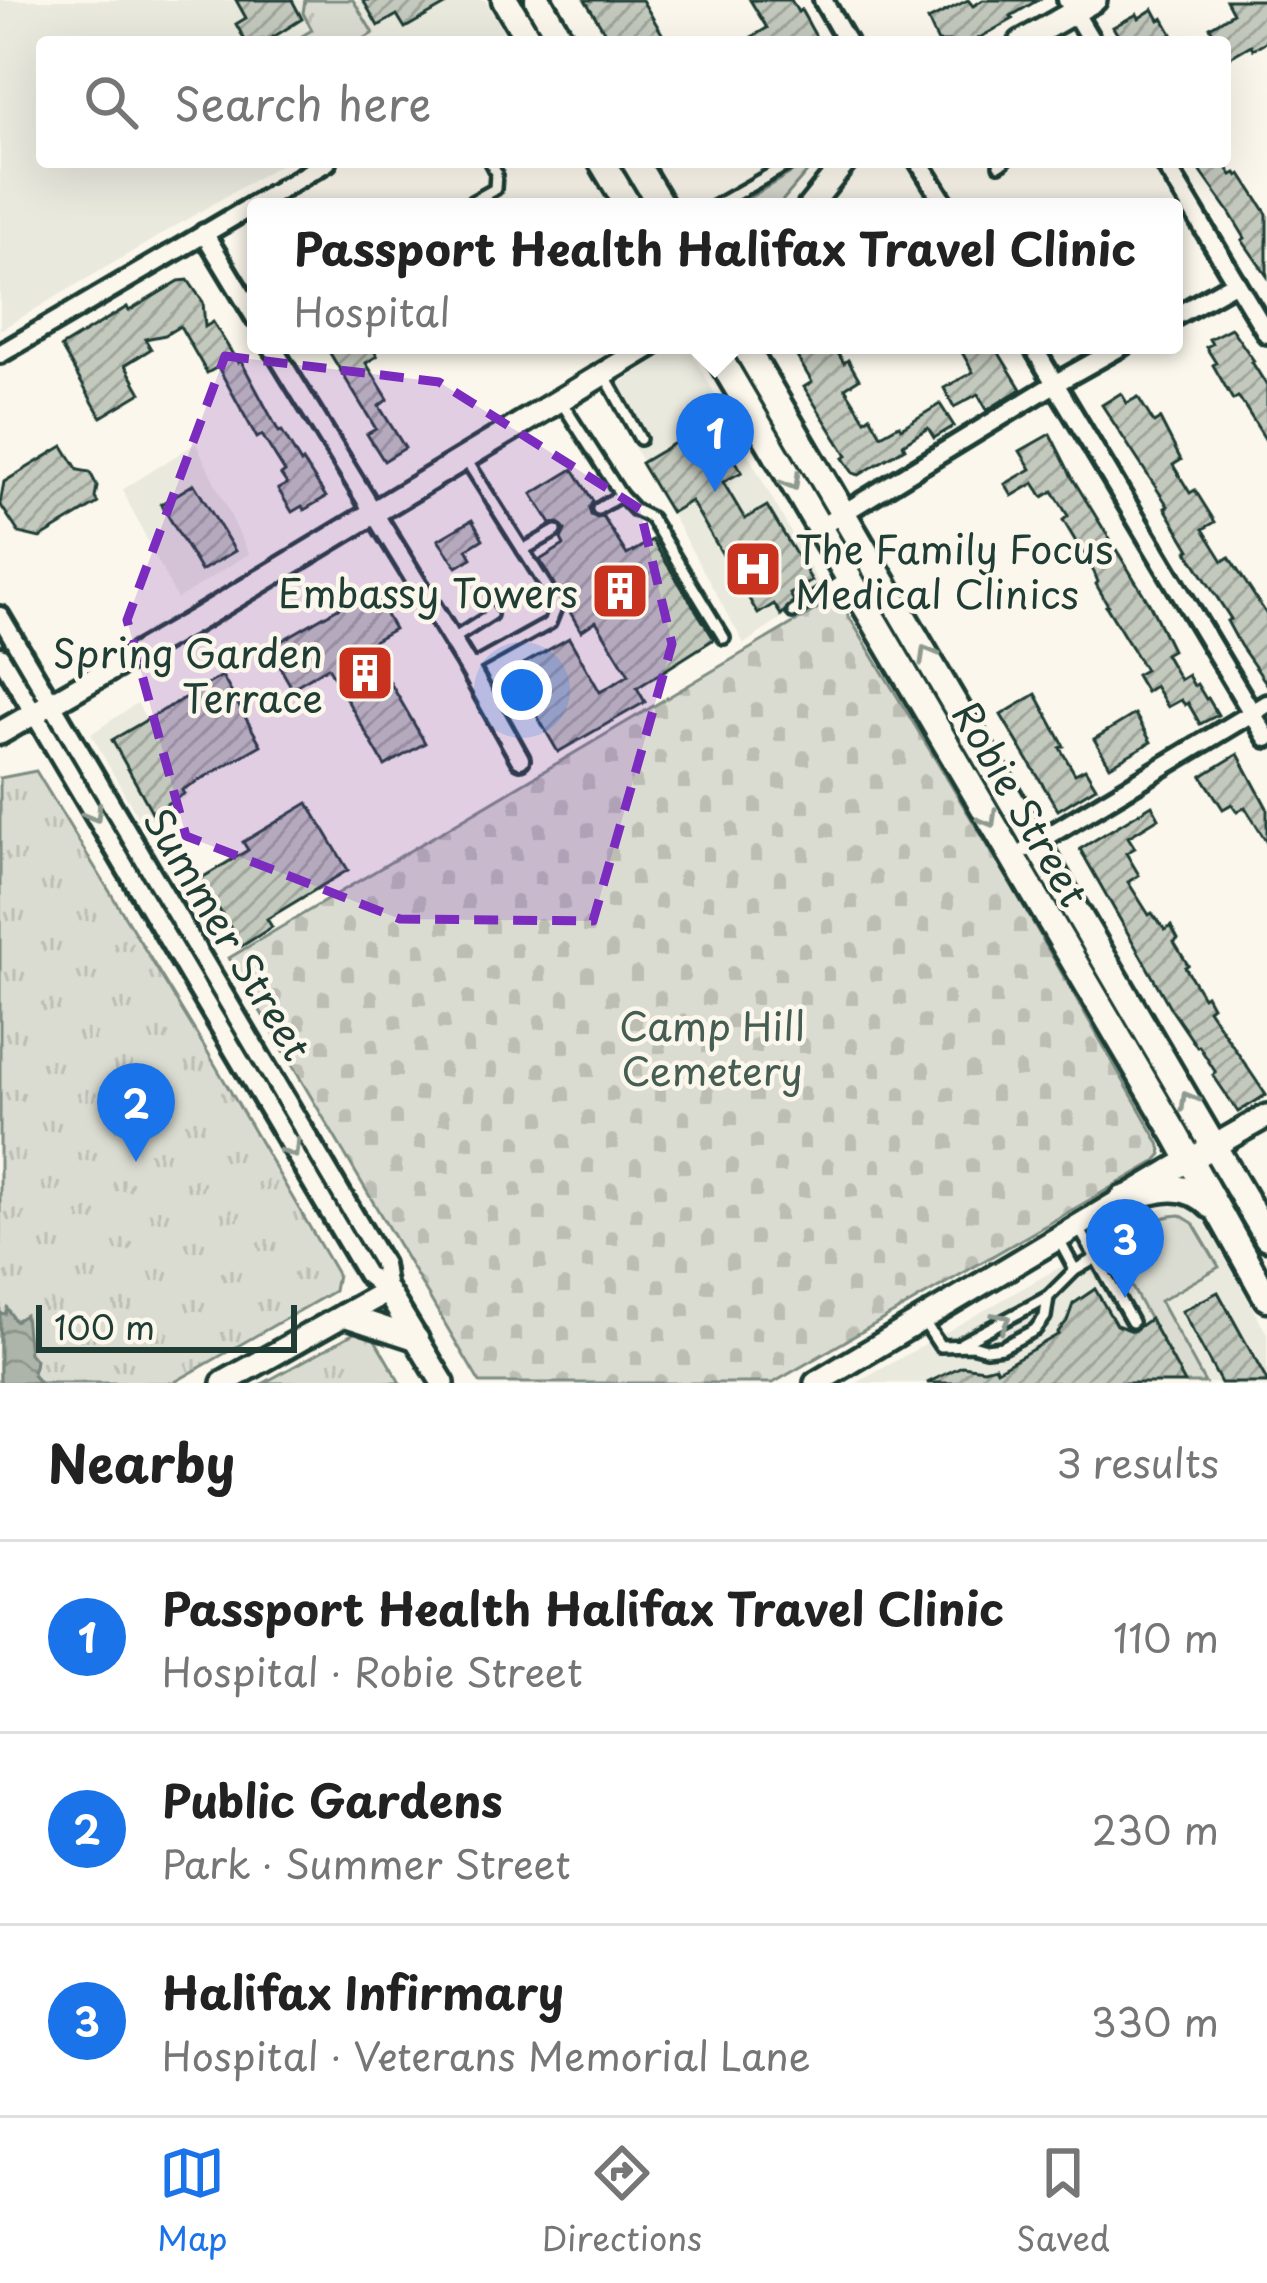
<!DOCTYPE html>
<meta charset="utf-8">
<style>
body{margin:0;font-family:"Playpen Sans",sans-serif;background:#f2f2f2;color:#222}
.scale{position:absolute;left:36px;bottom:30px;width:261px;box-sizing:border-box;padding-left:12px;border:6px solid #1f3d34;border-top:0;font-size:33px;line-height:42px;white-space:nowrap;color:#1f3d34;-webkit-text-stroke:9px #fbf7ec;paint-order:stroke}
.you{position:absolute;left:522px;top:690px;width:42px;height:42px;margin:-30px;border:9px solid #fff;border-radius:50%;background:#1a73e8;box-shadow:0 0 0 18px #1a73e833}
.badge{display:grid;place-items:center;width:78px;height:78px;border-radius:50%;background:#1a73e8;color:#fff;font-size:39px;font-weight:700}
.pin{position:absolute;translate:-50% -99px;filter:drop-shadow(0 3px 6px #0008)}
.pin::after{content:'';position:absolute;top:63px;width:42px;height:36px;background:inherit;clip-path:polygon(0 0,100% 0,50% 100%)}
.popup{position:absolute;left:247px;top:198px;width:936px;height:156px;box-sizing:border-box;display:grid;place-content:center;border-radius:12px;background:#fff;filter:drop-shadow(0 3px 9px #0005);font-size:39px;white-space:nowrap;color:#767676}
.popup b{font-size:45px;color:#222}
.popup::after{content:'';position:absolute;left:50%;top:100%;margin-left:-24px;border:24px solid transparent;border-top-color:#fff}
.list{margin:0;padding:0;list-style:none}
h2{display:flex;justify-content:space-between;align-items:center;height:156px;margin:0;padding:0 48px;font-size:51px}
h2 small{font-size:39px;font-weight:400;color:#767676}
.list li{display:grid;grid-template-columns:78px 1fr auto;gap:36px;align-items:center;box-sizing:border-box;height:192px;padding:0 48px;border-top:3px solid #e0e0e0}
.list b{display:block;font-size:45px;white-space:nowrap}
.list p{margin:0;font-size:39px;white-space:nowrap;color:#767676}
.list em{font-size:39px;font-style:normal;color:#767676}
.icon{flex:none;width:66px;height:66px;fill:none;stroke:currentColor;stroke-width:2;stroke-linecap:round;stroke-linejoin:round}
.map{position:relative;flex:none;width:1267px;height:1383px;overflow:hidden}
.search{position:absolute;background:#fff;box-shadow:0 12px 48px #0002;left:36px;right:36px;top:36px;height:132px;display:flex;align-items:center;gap:30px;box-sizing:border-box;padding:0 42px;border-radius:12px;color:#767676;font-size:45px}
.sheet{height:732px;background:#fff}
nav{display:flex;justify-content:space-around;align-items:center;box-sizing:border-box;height:168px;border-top:3px solid #e0e0e0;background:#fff;font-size:33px;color:#767676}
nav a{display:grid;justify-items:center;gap:6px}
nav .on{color:#1a73e8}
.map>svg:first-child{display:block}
.built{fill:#eae9de}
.grass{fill:url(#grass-tufts);stroke:#7d8c82;stroke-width:3}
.cemetery{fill:url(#cemetery-stones);stroke:#7d8c82;stroke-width:3}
.garden{fill:#dbdcd1;stroke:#7d8c82;stroke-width:3}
.water{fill:url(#water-waves);stroke:#74847b;stroke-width:3}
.building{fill:url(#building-hatch);stroke:#1f3d34;stroke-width:3}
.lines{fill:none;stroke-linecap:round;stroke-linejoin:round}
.service-casing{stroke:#1f3d34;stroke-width:18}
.minor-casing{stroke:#1f3d34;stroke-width:26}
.tertiary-casing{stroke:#1f3d34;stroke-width:30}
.secondary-casing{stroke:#1f3d34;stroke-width:33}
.service{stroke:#fbf7ec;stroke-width:9}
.minor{stroke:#fbf7ec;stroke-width:16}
.tertiary{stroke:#fbf7ec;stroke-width:21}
.secondary{stroke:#fbf7ec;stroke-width:24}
.oneway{stroke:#8d9a90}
.marked{fill:#7b2cbf;fill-opacity:0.2;stroke:#7b2cbf;stroke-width:9;stroke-dasharray:24 15;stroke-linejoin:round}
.labels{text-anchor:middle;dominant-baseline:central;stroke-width:9;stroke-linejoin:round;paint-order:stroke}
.poi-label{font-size:39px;fill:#1f3d34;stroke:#fbf7ec;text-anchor:end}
.street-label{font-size:39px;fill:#1f3d34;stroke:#fbf7ec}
.park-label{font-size:39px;fill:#455d53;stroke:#fbf7ec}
</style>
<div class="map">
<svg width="1267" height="1383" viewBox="0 0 1267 1383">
<defs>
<pattern id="grass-tufts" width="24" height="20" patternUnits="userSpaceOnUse" patternTransform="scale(3)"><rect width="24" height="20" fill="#dbdcd1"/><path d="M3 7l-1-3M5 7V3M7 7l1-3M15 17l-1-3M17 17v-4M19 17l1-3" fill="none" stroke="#bcbeb4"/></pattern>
<pattern id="cemetery-stones" width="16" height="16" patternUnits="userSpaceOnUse" patternTransform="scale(3)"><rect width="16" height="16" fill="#dbdcd1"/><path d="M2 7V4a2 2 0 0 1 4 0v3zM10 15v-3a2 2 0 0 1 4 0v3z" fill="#bcbeb4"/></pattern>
<pattern id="water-waves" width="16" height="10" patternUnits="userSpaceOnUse" patternTransform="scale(3)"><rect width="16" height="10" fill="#adb4aa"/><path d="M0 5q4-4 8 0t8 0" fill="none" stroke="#8c948b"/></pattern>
<pattern id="building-hatch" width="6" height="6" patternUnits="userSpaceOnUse" patternTransform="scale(3)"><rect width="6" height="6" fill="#c4c9be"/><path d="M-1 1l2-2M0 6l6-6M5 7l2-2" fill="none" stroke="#9fa49b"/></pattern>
</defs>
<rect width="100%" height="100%" fill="#fbf7ec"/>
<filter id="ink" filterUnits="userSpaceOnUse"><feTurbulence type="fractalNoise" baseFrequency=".00833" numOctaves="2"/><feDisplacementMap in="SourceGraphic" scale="24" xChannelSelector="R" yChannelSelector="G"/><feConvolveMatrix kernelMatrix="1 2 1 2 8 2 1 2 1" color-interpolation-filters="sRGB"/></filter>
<g filter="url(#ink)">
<g class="built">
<path d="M0,0H485L504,32L486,42H42V162H284L0,330Z"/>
<path d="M680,345H688L823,591L744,644L604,393Z"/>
<path d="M196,443L249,554L177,599L122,490Z"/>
<path d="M137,703L189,795L142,825L91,734Z"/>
<path d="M1183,1205L1200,1213L1267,1334V1383H857L1165,1207Z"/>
</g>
<g class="grass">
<path d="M305,0H353L373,33L359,42H292L312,30L303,13Z"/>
<path d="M804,165L807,172L777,207H734Z"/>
<path d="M36,771L207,1051L337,1274L334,1291L173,1383H0V778Z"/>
<path d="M367,1326L400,1383H264Z"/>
</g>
<path class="cemetery" d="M837,597L1011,884L1159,1143L1162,1154L1155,1162L773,1383H480L229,958Z"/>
<path class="garden" d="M1180,1215L1193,1223L1219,1267L1160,1301L1205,1383H1185L1113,1253C1127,1232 1154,1216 1180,1215Z"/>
<path class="water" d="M7,1308L15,1321L25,1315L29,1353L35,1360L33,1375L40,1383H0V1313L5,1314Z"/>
<g class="building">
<path d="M236,0H292L302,19L270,39L246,42L236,24L246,18Z"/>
<path d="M363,0H454L405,28L397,15L378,26Z"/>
<path d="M585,0H642L667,42H611Z"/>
<path d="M750,0H791L798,12L801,10L819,42H743L767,28Z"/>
<path d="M968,0L973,6L983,0H1038L1011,16L1013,19L972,42H938L928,20Z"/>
<path d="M1226,0H1267V41L1253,49L1251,45L1225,60V42H1218L1210,27L1233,13Z"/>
<path d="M1153,9L1159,20L1163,18L1172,34L1158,42H1122L1113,27L1137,14L1139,18Z"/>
<path d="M1211,162H1223L1232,175L1236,173L1238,176L1241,174L1267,214V276L1242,240L1245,238L1228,210L1199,169Z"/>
<path d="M188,280L203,302L205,327L213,322L238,363L241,361L279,432L282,431L301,463L303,461L326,497L304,510L302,506L292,512L278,489L287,484L281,475L285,472L262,435L257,438L218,367L207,373L180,326L165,335L145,339L151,349L125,365L141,393L101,417L61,347L127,307L129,311L179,281Z"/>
<path d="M1231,328L1254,361L1252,362L1267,386V442L1240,399L1238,397L1233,400L1213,365L1216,363L1206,347L1212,344L1209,339Z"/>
<path d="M325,345H371L377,356L366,363L388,399L379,406L405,448L384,461L367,434L376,429Z"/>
<path d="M790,345H833L844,363L848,360L859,379L845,388L865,420L870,416L881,435L899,425L901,428L940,404L954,426L934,438L928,428L903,444L905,448L869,469L859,475L853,473L843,458L847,456L804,387L812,382Z"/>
<path d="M958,345H994L1021,389L987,410L978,394L954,407L944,388L973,372Z"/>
<path d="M1121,393L1127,403L1138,397L1154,423L1160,419L1181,460L1173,465L1190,493L1195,490L1215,522L1203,529L1223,561L1229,557L1267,615V684L1240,645L1227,621L1231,619L1187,551L1190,550L1165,508L1168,506L1102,405Z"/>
<path d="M712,421L742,472L723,482L745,519L767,506L812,581L790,594L794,601L781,615L774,604L758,614L691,501L671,513L641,463Z"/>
<path d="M1050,434L1073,479L1150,605L1172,650L1165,654L1180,680L1188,675L1194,686L1197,684L1206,699L1208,698L1218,715L1200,724L1188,703L1185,705L1181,700L1168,707L1155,686L1146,692L1136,675L1145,670L1106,606L1108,605L1096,584L1098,582L1094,572L1063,520L1068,516L1053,491L1043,497L1034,483L1012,496L1005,484L1031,469L1020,451Z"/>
<path d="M63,446L78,470L90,472L97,486L95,498L98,503L40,538L19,533L0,504L4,482Z"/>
<path d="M573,469L593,501L589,508L591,515L597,518L603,517L627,555L652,540L714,639L637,688L645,702L558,752L511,671L569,638L600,692L629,675L596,621L581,631L540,560L564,545L561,539L565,530L559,523L551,524L532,494Z"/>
<path d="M194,484L235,551L201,571L161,504Z"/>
<path d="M472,520L483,539L467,549L472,558L457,567L438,540Z"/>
<path d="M371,589L394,629L368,644L425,743L385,766L328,667L292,688L269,648Z"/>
<path d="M222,676L261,745L182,790L184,794L152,812L112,740Z"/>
<path d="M1036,694L1064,746L1060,748L1075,774L1085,769L1096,787L1058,810L1001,715Z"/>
<path d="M1135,714L1151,742L1110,766L1094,739Z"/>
<path d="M1238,754L1267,808V843L1245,807L1237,812L1232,804L1223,809L1202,776Z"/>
<path d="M308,803L348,870L267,919L272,927L242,946L200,879L248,850L243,842Z"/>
<path d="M1152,805L1159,818L1128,837L1135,848L1126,853L1139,875L1128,882L1149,915L1152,913L1165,930L1171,926L1178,939L1174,942L1188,965L1185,967L1203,997L1206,995L1212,1006L1208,1009L1266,1095L1238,1112L1213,1075L1216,1073L1199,1046L1197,1047L1171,1009L1080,849Z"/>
<path d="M1095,1289L1116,1325L1133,1331L1150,1319L1185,1383H927L962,1366L984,1369L995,1366L997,1370L1059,1334L1058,1332L1067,1321L1073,1304Z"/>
<path d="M1218,1292L1267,1381V1383H1221L1182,1311Z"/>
</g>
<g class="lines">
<g class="service-casing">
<g id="service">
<path d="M999,165L1004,162"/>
<path d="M470,203L495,189L496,173L490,162"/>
<path d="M713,207L792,162"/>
<path d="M604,374L640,439"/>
<path d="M560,400L621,495"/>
<path d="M465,458L554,599L556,608L550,623L469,668"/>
<path d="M598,509L621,495L635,510L651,518L724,638"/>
<path d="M523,550L556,531"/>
<path d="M793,612L844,579"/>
<path d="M450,641L491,615L472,584"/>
<path d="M1079,1228L1132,1322"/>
<path d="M1059,1240L1075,1270"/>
<path d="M923,1320L940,1346L972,1345L986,1349L1002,1347L1035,1330L1045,1317L1048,1297"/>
<path d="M962,1343L1048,1297L1075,1270L1096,1258"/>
</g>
</g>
<g class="minor-casing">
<g id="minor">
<path d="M823,0L847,42"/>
<path d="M1067,0L1092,42"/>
<path d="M919,162L947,207"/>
<path d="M1164,162L1267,334"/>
<path d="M204,233L256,319"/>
<path d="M1174,317L1236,282"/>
<path d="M271,345L469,668L520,759"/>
<path d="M1032,345L1267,738"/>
<path d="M0,354L327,162"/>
<path d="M819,528L1056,383L1124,345"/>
<path d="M0,616L383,1264L387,1291"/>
<path d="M0,656L366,1274L387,1291"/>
<path d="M1028,848L1267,704"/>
</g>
</g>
<g class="tertiary-casing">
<g id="tertiary">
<path d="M1021,42L1095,0"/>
<path d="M809,207L845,162"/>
<path d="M0,733L198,619L651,345"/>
<path d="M344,1315L417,1339"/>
<path d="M223,1383L387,1291L443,1383"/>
<path d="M816,1383L1170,1171L1267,1116"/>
</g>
</g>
<g class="secondary-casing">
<g id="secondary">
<path d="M505,0L530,42"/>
<path d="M538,0L562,42"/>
<path d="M602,162L629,207"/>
<path d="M635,162L662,207"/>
<path d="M712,345L1176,1135L1267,1298"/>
<path d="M744,345L1267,1237"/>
<path d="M1123,1199C1155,1190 1184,1178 1210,1205"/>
</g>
</g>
<use href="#service" class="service"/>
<use href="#minor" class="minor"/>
<use href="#tertiary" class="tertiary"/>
<use href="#secondary" class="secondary"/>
</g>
<defs><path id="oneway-chevron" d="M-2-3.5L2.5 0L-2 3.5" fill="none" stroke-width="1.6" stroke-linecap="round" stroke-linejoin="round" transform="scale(3)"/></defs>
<g class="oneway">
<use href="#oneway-chevron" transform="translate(792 482) rotate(60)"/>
<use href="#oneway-chevron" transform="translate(927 654) rotate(-120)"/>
<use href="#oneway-chevron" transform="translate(94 814) rotate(59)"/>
<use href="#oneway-chevron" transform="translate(989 819) rotate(60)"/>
<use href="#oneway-chevron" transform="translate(1188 1100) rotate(-120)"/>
<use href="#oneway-chevron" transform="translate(292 1150) rotate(59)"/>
<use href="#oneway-chevron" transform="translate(1002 1321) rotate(-28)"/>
</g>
</g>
<path class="marked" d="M225,356L439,382L640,509L672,644L593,921L400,919L186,836L127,620Z"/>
<defs>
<g id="hospital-square" transform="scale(3)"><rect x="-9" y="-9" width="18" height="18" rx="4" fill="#c8321e" stroke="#fbf7ec"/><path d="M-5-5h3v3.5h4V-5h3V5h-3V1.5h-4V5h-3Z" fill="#fff"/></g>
<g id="building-square" transform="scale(3)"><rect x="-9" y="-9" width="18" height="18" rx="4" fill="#c8321e" stroke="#fbf7ec"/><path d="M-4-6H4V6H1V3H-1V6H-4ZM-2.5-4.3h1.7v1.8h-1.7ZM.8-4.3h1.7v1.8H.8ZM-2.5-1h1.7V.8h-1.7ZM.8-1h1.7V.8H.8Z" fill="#fff"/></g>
</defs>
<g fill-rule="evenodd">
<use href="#hospital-square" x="753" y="569"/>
<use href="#building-square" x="620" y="591"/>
<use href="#building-square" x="365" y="673"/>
</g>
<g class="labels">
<g class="poi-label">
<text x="795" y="547" text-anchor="start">The Family Focus<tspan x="795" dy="45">Medical Clinics</tspan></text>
<text x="578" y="591">Embassy Towers</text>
<text x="323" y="651">Spring Garden<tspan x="323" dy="45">Terrace</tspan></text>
</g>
<g class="street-label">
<text transform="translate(1022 803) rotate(60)">Robie Street</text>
<text transform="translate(229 933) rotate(59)">Summer Street</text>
</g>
<g class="park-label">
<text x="712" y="1024">Camp Hill<tspan x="712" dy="45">Cemetery</tspan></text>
</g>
</g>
</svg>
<div class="scale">100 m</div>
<div class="you"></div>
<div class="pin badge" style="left:715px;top:492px">1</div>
<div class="popup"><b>Passport Health Halifax Travel Clinic</b>Hospital</div>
<div class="pin badge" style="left:136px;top:1162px">2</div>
<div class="pin badge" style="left:1125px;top:1298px">3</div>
<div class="search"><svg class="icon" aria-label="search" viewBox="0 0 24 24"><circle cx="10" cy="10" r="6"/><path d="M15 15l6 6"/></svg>Search here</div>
</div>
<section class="sheet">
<h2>Nearby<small>3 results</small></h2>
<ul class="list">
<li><span class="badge">1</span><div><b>Passport Health Halifax Travel Clinic</b><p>Hospital · Robie Street</p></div><em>110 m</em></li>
<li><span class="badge">2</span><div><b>Public Gardens</b><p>Park · Summer Street</p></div><em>230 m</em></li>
<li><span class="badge">3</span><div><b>Halifax Infirmary</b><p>Hospital · Veterans Memorial Lane</p></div><em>330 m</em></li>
</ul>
</section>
<nav>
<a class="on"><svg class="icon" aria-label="map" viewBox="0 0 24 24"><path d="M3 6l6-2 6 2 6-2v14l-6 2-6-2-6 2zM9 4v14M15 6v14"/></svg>Map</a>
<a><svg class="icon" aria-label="directions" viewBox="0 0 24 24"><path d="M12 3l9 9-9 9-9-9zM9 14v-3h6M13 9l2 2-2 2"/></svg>Directions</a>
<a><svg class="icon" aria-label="saved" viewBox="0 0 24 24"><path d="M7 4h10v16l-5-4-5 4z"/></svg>Saved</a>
</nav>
